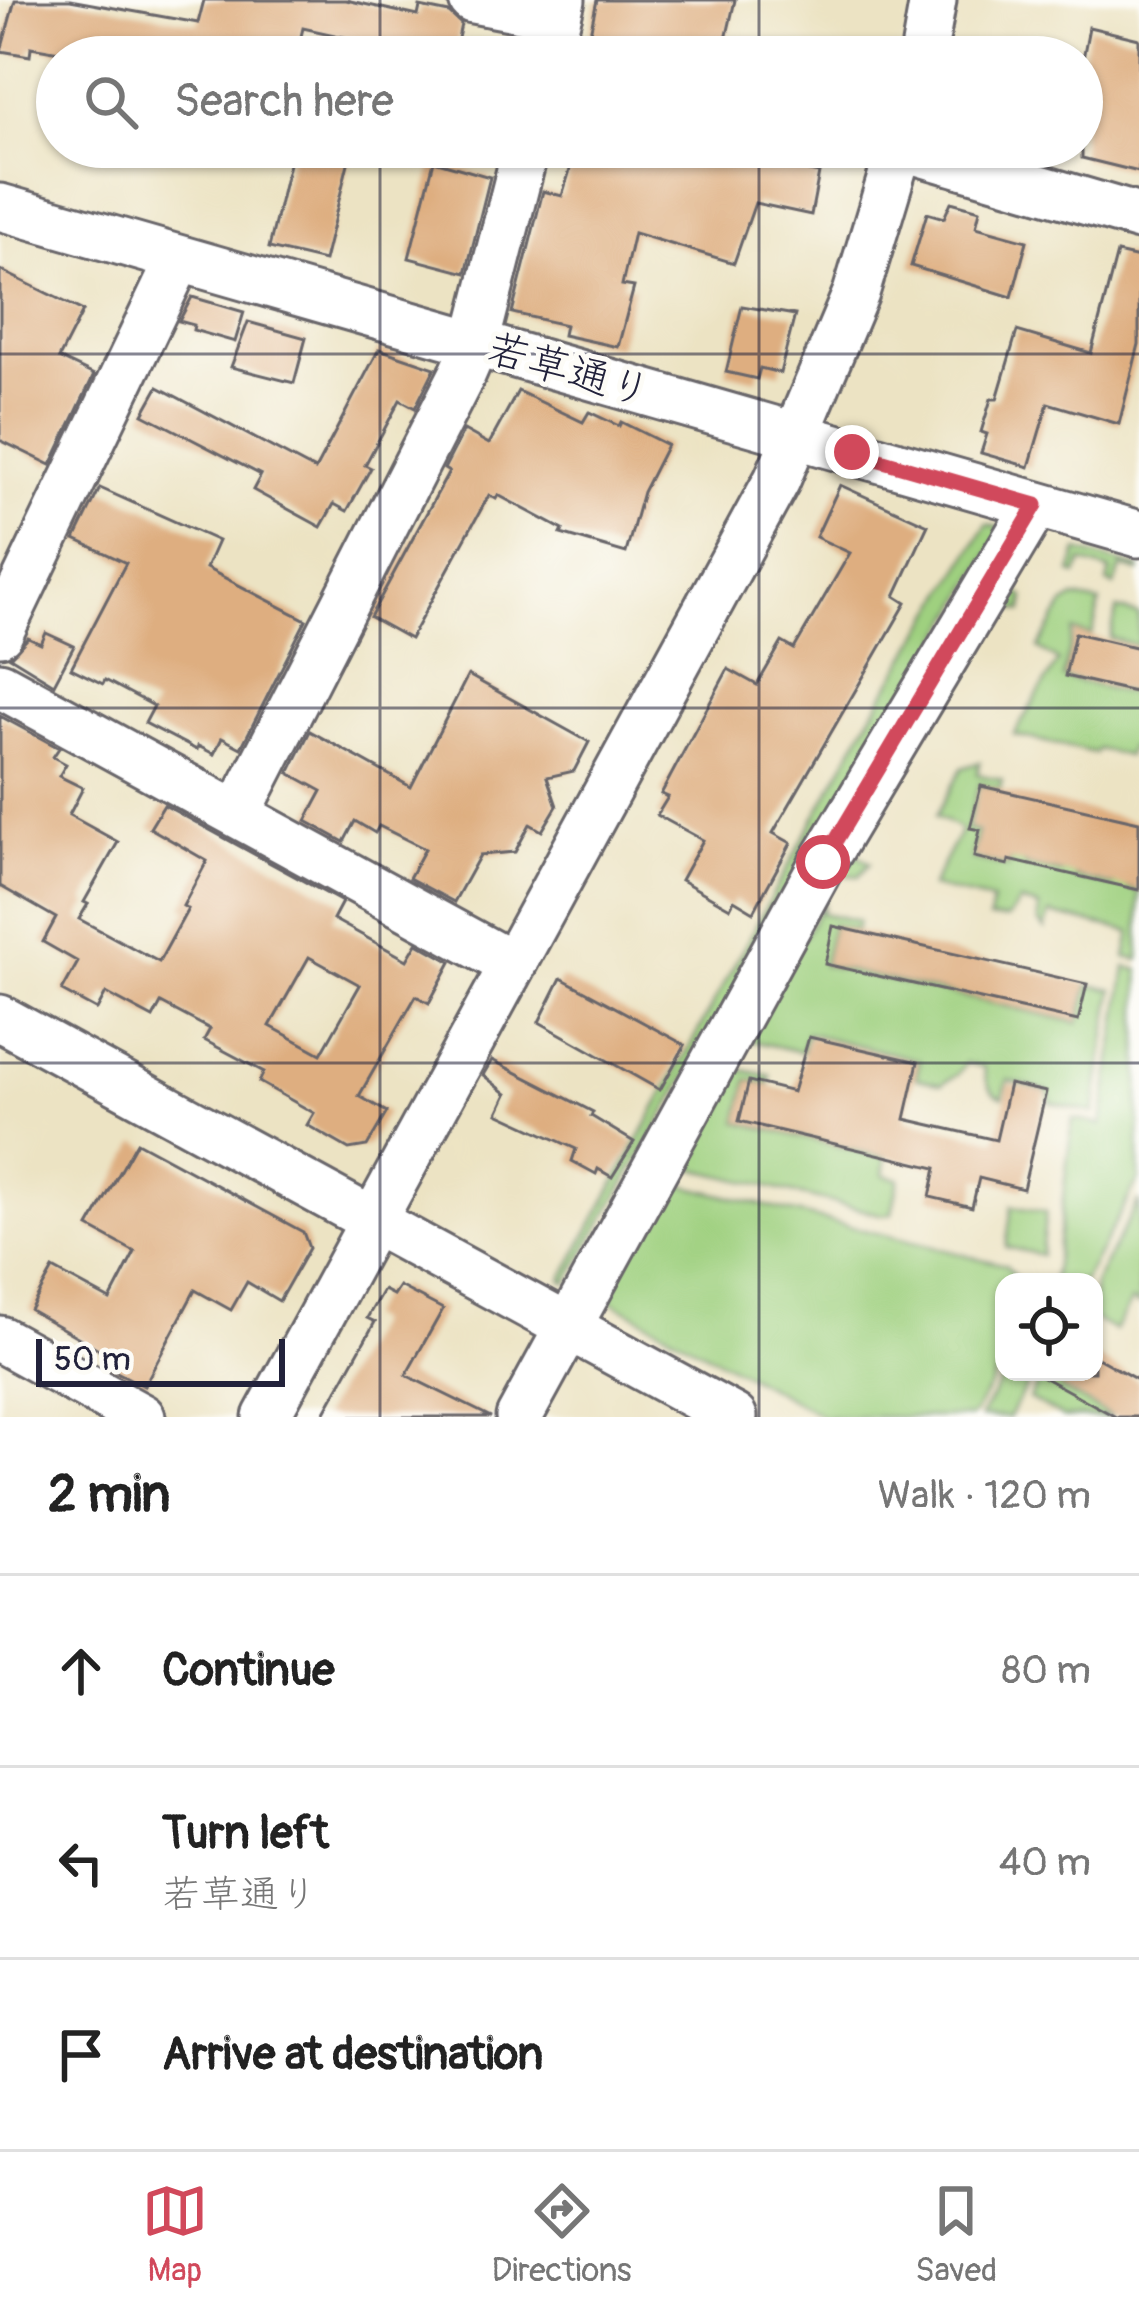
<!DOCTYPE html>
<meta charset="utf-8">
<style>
body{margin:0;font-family:Pangolin,"Klee One",sans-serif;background:#f2f2f2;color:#222}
.controls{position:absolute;right:36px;bottom:36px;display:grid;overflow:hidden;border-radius:24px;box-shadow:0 3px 9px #0004}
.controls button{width:108px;height:108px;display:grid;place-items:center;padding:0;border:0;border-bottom:3px solid #e0e0e0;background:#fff;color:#222;font:60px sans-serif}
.scale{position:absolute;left:36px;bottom:30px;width:249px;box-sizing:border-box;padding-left:12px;border:6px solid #22223b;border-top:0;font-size:33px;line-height:42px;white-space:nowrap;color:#22223b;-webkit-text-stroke:9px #fdfcf7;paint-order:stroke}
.stop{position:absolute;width:36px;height:36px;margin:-27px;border:9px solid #d1495b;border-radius:50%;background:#fff}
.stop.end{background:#d1495b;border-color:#fff;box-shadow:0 3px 12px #0008}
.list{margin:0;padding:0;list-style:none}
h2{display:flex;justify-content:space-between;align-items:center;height:156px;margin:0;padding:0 48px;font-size:51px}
h2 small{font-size:39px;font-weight:400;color:#767676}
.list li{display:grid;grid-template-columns:78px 1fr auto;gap:36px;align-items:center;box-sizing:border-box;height:192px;padding:0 48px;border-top:3px solid #e0e0e0}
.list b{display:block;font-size:45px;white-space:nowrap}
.list p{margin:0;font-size:39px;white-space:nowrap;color:#767676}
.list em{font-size:39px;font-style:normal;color:#767676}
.icon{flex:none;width:66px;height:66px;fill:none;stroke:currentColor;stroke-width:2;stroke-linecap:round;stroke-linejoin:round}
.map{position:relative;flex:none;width:1139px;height:1417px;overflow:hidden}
.search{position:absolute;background:#fff;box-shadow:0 3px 9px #0004;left:36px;right:36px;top:36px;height:132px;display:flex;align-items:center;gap:30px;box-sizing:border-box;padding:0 42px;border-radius:66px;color:#767676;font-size:45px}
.sheet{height:732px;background:#fff}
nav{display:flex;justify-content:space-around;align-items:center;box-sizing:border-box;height:168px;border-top:3px solid #e0e0e0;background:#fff;font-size:33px;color:#767676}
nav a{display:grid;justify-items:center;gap:6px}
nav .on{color:#d1495b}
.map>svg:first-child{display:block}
.green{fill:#9fd07f;stroke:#60795d;stroke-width:3}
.building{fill:#deae80;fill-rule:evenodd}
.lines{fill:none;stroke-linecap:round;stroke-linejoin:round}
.minor-casing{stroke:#69666b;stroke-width:51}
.minor{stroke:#fff;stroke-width:45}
.route{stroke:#d1495b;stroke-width:15}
.grid{fill:none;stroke:#22223b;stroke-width:3;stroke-opacity:0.55}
.labels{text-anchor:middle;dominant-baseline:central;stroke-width:10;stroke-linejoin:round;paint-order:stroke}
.street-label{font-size:42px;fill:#22223b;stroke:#fdfcf7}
</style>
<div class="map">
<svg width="1139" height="1417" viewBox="0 0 1139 1417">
<rect width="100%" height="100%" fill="#fdfcf7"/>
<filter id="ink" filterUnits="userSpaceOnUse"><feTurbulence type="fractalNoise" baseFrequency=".00833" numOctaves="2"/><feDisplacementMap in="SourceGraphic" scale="24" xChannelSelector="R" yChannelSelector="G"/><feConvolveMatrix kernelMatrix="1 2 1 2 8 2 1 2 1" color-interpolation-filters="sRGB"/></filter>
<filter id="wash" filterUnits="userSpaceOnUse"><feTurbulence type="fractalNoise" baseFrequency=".004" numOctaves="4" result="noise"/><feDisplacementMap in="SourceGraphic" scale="48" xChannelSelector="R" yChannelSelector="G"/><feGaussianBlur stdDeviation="2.7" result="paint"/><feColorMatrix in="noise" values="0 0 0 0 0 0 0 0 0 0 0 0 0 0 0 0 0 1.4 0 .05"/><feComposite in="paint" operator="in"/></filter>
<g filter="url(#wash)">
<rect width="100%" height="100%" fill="#ece3c3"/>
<g class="green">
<path d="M987,524L1004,529L567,1283L562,1280L865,726Z"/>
<path d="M1078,551L1139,568V572L1121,567L1115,586L1107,583L1110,571L1082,562L1077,575L1071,573Z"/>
<path d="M1007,587L1025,597L1023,611L1000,605L852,851L870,863L859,876L844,875L837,868L930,707Z"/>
<path d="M1074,598L1100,603L1092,635L1073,631L1063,678L1139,696V750L1129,748L1127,756L1097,749L1095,753L1014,735L1058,661L1038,648L1064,605Z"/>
<path d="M1117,609L1139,615V646L1110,638Z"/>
<path d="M980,762L977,774L1002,780L1000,789L979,784L967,829L978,832L971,859L1008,867L1015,841L1030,845L1025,866L1061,873L1065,852L1081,856L1076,878L1112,886L1118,863L1134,867L1129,889L1139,892V960L1126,957L1131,932L1050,914L1045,929L1039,922V907L1020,902L1007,919H989L992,901L931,887L961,830L936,816L962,768Z"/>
<path d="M824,902L822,913L858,921L856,930L832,925L823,965L1079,1023L1089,985L1113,990L1094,1113L1051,1103L1048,1091L1008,1080L1003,1097C988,1093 986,1081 984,1067L966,1063L957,1075L941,1084L916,1078L920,1060L807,1033L802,1052L752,1041L747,1034Z"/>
<path d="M1126,967L1139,970V1179L1083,1282H1052C1062,1228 1064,1174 1073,1119L1102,1125Z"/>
<path d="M740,1060L738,1069L771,1076L769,1084L748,1080L738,1122L886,1158L884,1175L899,1179L892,1213L883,1215L674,1164L734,1061Z"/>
<path d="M666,1181L1006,1265L1019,1282H1004V1360L975,1412L970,1417H824L601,1296Z"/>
<path d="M1139,1200V1305L1131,1301L1115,1331L1094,1319V1284Z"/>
<path d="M1012,1206L1046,1212L1041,1255L1006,1247Z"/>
<path d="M1006,1372H1034L1009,1417H980Z"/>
<path d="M1044,1372H1070L1061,1389L1112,1417H1063L1029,1399Z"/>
</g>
<g id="blocks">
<g class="building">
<path d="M15,0H70L198,23L204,0H346L418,16L420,7L449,13L461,24L454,57H402L403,50L303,28L296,57H88L31,47L30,56L1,51Z"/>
<path d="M597,0H735L722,57H585Z"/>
<path d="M1089,27L1139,39V172L1082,158V64Z"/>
<path d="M293,147L351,151L324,261L269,248Z"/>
<path d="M577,147H742L740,157L819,173L811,215L755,203L734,263L634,233L622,285L634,287L618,347L563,335L565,325L512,313L543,191L562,196Z"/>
<path d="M434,161L490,177L466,273L409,258Z"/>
<path d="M951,202L980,210L976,227L1027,241L1012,297L911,266L927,213L944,218Z"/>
<path d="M1117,253L1139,258V344L1119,424L1048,403L1029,467L981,453L987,434L981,432L991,399H997L1017,331L1091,353Z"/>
<path d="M0,270L83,311L59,358L94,375L51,465L0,440Z"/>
<path d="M192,297L244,312L235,342L193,330L194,325L179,321Z"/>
<path d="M742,306L795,315L780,373L760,368L757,379L726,372Z"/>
<path d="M248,322L306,338L294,383L231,367Z"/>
<path d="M379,349L435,368L415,408L400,400L365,465L371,468L347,511L334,504L321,527L253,490L261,475L143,414L158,387L315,470Z"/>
<path d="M518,391L583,422L589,412L619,426L621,422L667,445L643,492L626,553L561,534L563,530L498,495L496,499L489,495L410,639L370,617L449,472L444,469L464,430L489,444Z"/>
<path d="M840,485L928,525L895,596L906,603L773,833L791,843L766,889L754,912L734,900L730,908L681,880L703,840L657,815L668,797L661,794L728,669L757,685L782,642L794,649L850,553L816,537Z"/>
<path d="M100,488L218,541L206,568L306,620L241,748L222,738L214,754L198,746L197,750L145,723L154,706L105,680L103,684L71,668L126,563L75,539Z"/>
<path d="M46,633L74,646L54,684L10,657L28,638L41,644Z"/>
<path d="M1075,633L1139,648V693L1065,676Z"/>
<path d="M468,675L589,742L574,771L547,777L557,806L542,831L530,824L515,852L480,855L454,902L409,878L425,849L379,826L375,833L355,821L344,842L306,821L322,791L289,773L310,731L411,787Z"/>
<path d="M0,716L59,748L53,757L66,764L59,776L83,788L69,815L118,842L84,902L88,904L79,919L159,962L188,909L183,906L207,861L150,828L164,805L342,902L333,919L407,960L417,943L451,962L429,1003L416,996L359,1096L387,1112L367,1146L349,1149L307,1125L314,1113L259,1082L264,1072L204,1040L210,1029L161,1003L153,1018L106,993L97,1010L62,991L78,962L43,942L56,918L0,886ZM309,957L360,985L321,1054L270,1026Z"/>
<path d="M981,786L1139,822V890L1009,860L1008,865L974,857L980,830L970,828Z"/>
<path d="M833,926L1087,984L1078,1021L825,964Z"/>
<path d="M561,978L685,1045L660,1090L539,1022Z"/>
<path d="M809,1037L918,1062L905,1119L996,1140L1009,1084L1046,1092L1023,1189L979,1178L972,1207L930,1197L936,1168L739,1121L749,1081L793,1092Z"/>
<path d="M492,1060L593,1112L591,1116L634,1142L612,1177L598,1169L596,1174L572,1161L576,1149L498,1113L507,1094L483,1075Z"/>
<path d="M137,1142L303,1232L309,1248L279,1301L247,1282L231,1310L195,1290L144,1386L105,1366L111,1356L30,1310L53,1269L110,1300L135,1252L89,1227Z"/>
<path d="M399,1286L443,1309L406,1375L491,1417H322L375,1322L367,1318L383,1290L393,1295Z"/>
<path d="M1094,1356L1139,1381V1417H1116L1034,1372H1094Z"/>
</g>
</g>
</g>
<g filter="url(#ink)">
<use href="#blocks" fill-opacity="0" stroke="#69666b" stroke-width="3"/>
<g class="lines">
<g class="minor-casing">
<g id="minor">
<path d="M472,0L558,16"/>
<path d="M548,57L562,0"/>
<path d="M923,57L933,0"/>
<path d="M900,147L1139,217"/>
<path d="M0,207L1139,534"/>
<path d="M0,633L179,259"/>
<path d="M0,685L511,964"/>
<path d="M238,813L463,373L476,343L526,147"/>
<path d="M0,1018L734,1417"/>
<path d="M0,1339L142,1417"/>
<path d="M266,1417L777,480L856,293L900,147"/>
<path d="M519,1417L823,862L1036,505"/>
</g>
</g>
<use href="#minor" class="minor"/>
</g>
</g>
<g class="lines" filter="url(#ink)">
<path class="route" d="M823,862L1036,505L852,452"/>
</g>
<path class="grid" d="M380,0V57M759,0V57M380,147V1417M759,147V1417M0,354H1139M0,708H1139M0,1063H1139"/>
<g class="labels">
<g class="street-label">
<text transform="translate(569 371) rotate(16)">若草通り</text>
</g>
</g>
</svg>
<div class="controls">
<button><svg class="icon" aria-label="locate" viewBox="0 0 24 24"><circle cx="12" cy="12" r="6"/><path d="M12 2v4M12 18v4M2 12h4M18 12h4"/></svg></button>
</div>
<div class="scale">50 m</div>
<div class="stop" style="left:823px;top:862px"></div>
<div class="stop end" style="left:852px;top:452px"></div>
<div class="search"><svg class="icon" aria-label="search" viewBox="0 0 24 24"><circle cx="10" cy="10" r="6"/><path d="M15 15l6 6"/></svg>Search here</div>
</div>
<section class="sheet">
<h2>2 min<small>Walk · 120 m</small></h2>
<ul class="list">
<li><svg class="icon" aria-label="ahead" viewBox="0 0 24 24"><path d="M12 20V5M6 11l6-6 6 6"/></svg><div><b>Continue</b></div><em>80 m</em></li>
<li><svg class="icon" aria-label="left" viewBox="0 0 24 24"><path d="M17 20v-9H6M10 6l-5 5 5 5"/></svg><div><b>Turn left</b><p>若草通り</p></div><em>40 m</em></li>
<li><svg class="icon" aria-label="arrive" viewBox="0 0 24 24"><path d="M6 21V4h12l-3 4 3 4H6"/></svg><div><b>Arrive at destination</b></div></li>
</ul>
</section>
<nav>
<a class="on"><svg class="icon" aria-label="map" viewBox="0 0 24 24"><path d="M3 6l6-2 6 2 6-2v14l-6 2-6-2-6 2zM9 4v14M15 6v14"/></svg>Map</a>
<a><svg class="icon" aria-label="directions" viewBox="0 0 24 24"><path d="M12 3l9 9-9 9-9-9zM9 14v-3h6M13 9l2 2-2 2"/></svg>Directions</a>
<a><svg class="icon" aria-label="saved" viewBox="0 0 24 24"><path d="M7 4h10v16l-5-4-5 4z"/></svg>Saved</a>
</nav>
